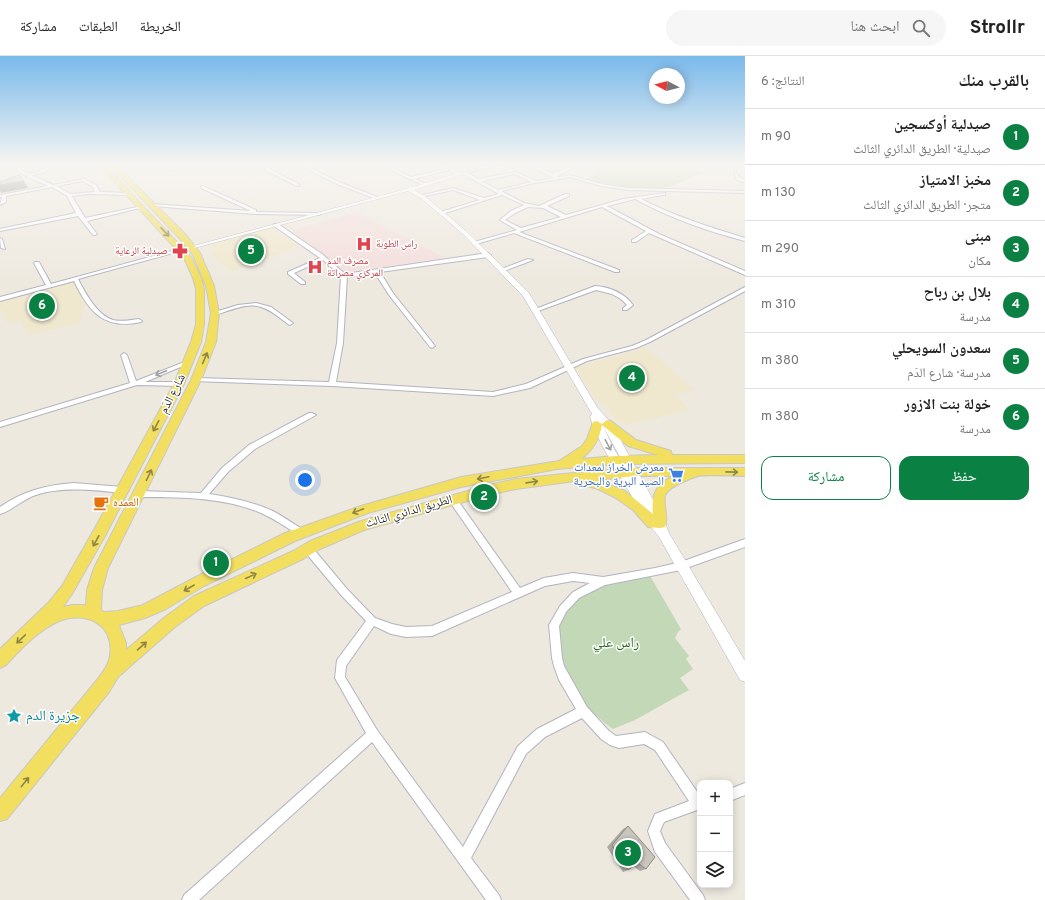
<!DOCTYPE html>
<html lang="ar">
<meta charset="utf-8">
<style>
body{margin:0;font-family:Overpass,"Noto Naskh Arabic",sans-serif;background:#f6f6f6;color:#222;direction:rtl}
.controls{position:absolute;right:12px;bottom:12px;display:grid;overflow:hidden;border-radius:8px;box-shadow:0 2px 10px #0003}
.controls button{width:36px;height:36px;display:grid;place-items:center;padding:0;border:0;border-bottom:1px solid #e0e0e0;background:#fff;color:#222;font:20px sans-serif}
.compass{position:absolute;left:649px;top:12px;width:36px;height:36px;border-radius:50%;background:#fff;box-shadow:0 2px 10px #0003;rotate:277deg}
.you{position:absolute;left:305px;top:424px;width:14px;height:14px;margin:-10px;border:3px solid #fff;border-radius:50%;background:#1a73e8;box-shadow:0 0 0 6px #1a73e833}
.badge{display:grid;place-items:center;width:26px;height:26px;border-radius:50%;background:#0b8043;color:#fff;font-size:13px;font-weight:700}
.pin{position:absolute;translate:-50% -50%;border:2px solid #fff;box-shadow:0 1px 4px #0006}
.list{margin:0;padding:0;list-style:none}
h2{display:flex;justify-content:space-between;align-items:center;height:52px;margin:0;padding:0 16px;font-size:17px}
h2 small{font-size:13px;font-weight:400;color:#767676}
.list li{display:grid;grid-template-columns:26px 1fr auto;gap:12px;align-items:center;box-sizing:border-box;height:56px;padding:0 16px;border-top:1px solid #e0e0e0}
.list b{display:block;font-size:15px;white-space:nowrap}
.list p{margin:0;font-size:13px;white-space:nowrap;color:#767676}
.list em{font-size:13px;font-style:normal;color:#767676}
.actions{display:flex;gap:8px;padding:12px 16px}
.actions a{flex:1;padding:9px 0;border:1px solid #0b8043;border-radius:12px;text-align:center;font-size:14px;color:#0b8043}
.actions .main{background:#0b8043;color:#fff}
.icon{flex:none;width:22px;height:22px;fill:none;stroke:currentColor;stroke-width:2;stroke-linecap:round;stroke-linejoin:round}
.map{position:relative;flex:none;width:745px;height:844px;overflow:hidden;direction:ltr}
header{display:flex;align-items:center;gap:24px;box-sizing:border-box;height:56px;padding:0 20px;background:#fff;border-bottom:1px solid #e0e0e0}
header strong{font-size:19px}
nav{display:flex;gap:22px;margin-inline-start:auto;font-size:14px}
.search{width:280px;height:36px;background:#f6f6f6;display:flex;align-items:center;gap:10px;box-sizing:border-box;padding:0 14px;border-radius:22px;color:#767676;font-size:15px}
main{display:flex}
aside{flex:1;background:#fff}
.map>svg:first-child{display:block}
.education{fill:#efe8ce}
.medical{fill:#f4dedc}
.cemetery{fill:#c3d8b6}
.lines{fill:none;stroke-linecap:round;stroke-linejoin:round}
.street-casing{stroke:#b2b3c0;stroke-width:2}
.secondary-casing{stroke:#b2b3c0;stroke-width:1}
.primary-casing{stroke:#c8c8c8;stroke-width:2}
.street{fill:#fff;fill-rule:evenodd}
.secondary{fill:#fff;fill-rule:evenodd}
.primary{fill:#f2df60;fill-rule:evenodd}
.wall{fill:#adaaa3}
.shaded-wall{fill:#8d8b85}
.building{fill:#c9c6be;stroke:#8d8b85}
.oneway{stroke:#8f8646}
.oneway2{stroke:#a0a0a0}
.labels{text-anchor:middle;dominant-baseline:central;stroke-width:3;stroke-linejoin:round;paint-order:stroke}
.far-health-label{font-size:10px;fill:#be3a42;stroke:#fff;text-anchor:start}
.street-label{font-size:12px;fill:#2c2c2c;stroke:#fff}
.shop-label{font-size:12px;fill:#366cbe;stroke:#fff;text-anchor:end}
.food-label{font-size:12px;fill:#c56008;stroke:#fff;text-anchor:start}
.near-park-label{font-size:14px;fill:#226b1a;stroke:#fff}
.near-culture-label{font-size:14px;fill:#0d838f;stroke:#fff;text-anchor:start}
</style>
<header>
<strong>Strollr</strong>
<div class="search"><svg class="icon" aria-label="search" viewBox="0 0 24 24"><circle cx="10" cy="10" r="6"/><path d="M15 15l6 6"/></svg>ابحث هنا</div>
<nav><a>الخريطة</a><a>الطبقات</a><a>مشاركة</a></nav>
</header>
<main>
<aside>
<h2>بالقرب منك<small>النتائج: 6</small></h2>
<ul class="list">
<li><span class="badge">1</span><div><b>صيدلية أوكسجين</b><p>صيدلية · الطريق الدائري الثالث</p></div><em>90 m</em></li>
<li><span class="badge">2</span><div><b>مخبز اﻻمتياز</b><p>متجر · الطريق الدائري الثالث</p></div><em>130 m</em></li>
<li><span class="badge">3</span><div><b>مبنى</b><p>مكان</p></div><em>290 m</em></li>
<li><span class="badge">4</span><div><b>بلال بن رباح</b><p>مدرسة</p></div><em>310 m</em></li>
<li><span class="badge">5</span><div><b>سعدون السويحلي</b><p>مدرسة · شارع الدَم</p></div><em>380 m</em></li>
<li><span class="badge">6</span><div><b>خولة بنت الازور</b><p>مدرسة</p></div><em>380 m</em></li>
</ul>
<div class="actions"><a class="main">حفظ</a><a>مشاركة</a></div>
</aside>
<div class="map">
<svg width="745" height="844" viewBox="0 0 745 844">
<rect width="100%" height="100%" fill="#eee9df"/>
<g class="education">
<path d="M271,171L300,191L231,215L212,199L210,187Z"/>
<path d="M73,224L85,248L79,268L27,279L22,264L7,267L0,252V244Z"/>
<path d="M647,292L695,334L675,339L689,354L627,369L615,365L607,350L597,345L575,311Z"/>
</g>
<path class="medical" d="M357,156L446,202L346,216L292,174Z"/>
<g class="cemetery">
<path d="M596,107H689L702,113L699,114L704,116C691,121 677,129 663,132C644,136 605,128 586,123L595,118L590,116L599,109Z"/>
<path d="M650,520L681,573L678,576L675,582L689,600L686,603L693,613L680,622L689,634L635,664L613,673C592,658 570,635 561,611C557,599 557,583 554,571L569,547L596,530Z"/>
</g>
<g class="lines">
<g class="street-casing">
<g id="street">
<path d="M14,107H18C20,120 37,119 45,112L44,107H48L49,112L45,116L32,119L53,129L84,123L96,129L100,136L129,137L131,138L129,139L87,138L72,140L85,162L142,150L144,151L87,165L97,178L95,179H93L78,160L0,175V173L76,157L67,140L52,131L6,140V146L0,149L2,141H0V139L48,130C39,125 15,119 14,107ZM83,125L93,131L95,136L70,138L57,130Z"/>
<path d="M190,107H197L172,114L170,113Z"/>
<path d="M273,107H278L269,113L299,128V130H297L265,114V112Z"/>
<path d="M295,107H300L339,126L380,142L376,143L337,128Z"/>
<path d="M373,107H381L411,121L450,112L452,113L415,123L426,128V130H425L377,108L362,113L360,112Z"/>
<path d="M497,107H504L467,117L479,123L515,116L536,125L554,122L524,107H530L553,118L576,107H581L557,120L559,121L570,119L601,128L628,132L745,135V137L628,134L601,130L570,121L530,128L501,135L524,147L539,150L565,138H569V140L547,150L566,159L623,143L665,137V139H663L641,143C674,160 709,171 745,182V185C707,175 670,162 635,143L607,150L659,178L745,215V219L649,177L636,186H632V184L646,175L602,151L519,176L619,214V216H615L514,177L476,188L474,187V186L517,174L500,164L511,155L524,149L502,139L442,158L440,157V156L480,144L453,134L420,141L418,140L453,132L484,142L499,138L461,117ZM515,118L531,126L498,134L482,125ZM528,151L543,152L561,161L521,172L505,164L515,157Z"/>
<path d="M734,116H736L739,121L745,124V127L736,123Z"/>
<path d="M201,130H203L256,154V156L319,157L321,158L319,159L257,158L152,150L150,149L152,148L251,155L201,132Z"/>
<path d="M274,168H278L322,198L345,218L488,197L491,199L488,201L380,216L393,237L435,290L432,292L430,291L389,239L375,217L347,221L343,287L336,326L493,336L526,328L583,303L632,290L646,284L743,232L745,231V235L650,286L636,292L587,305L530,332L493,340L332,330L194,325L193,324L196,322L329,326L337,287L341,220L323,204L294,217L305,226V228H301L288,218V216L320,202L274,170Z"/>
<path d="M0,182L2,183L5,193L1,192Z"/>
<path d="M179,193L184,194L78,223C86,238 97,259 113,264C121,266 131,264 139,263L142,265L141,266C104,274 89,256 74,225L0,245V241L46,229L34,207L35,206H39L51,228Z"/>
<path d="M528,203L533,204L504,215L499,214Z"/>
<path d="M595,230C610,231 624,237 633,249L627,254H623V252L627,249L621,243L612,238L596,234L538,255L533,254Z"/>
<path d="M256,247L271,251L293,267L290,269L288,268C280,262 271,254 261,251C247,246 229,255 215,259L212,257L238,249Z"/>
<path d="M124,297L127,299L136,325L187,305L189,304L192,306L145,326H179L182,328L181,330L137,329L0,371V366L130,327L121,299Z"/>
<path d="M309,357H312L316,359L255,393L228,416L209,438C230,441 253,446 273,455C284,461 294,468 305,475L306,477L305,479L302,481L299,479C287,472 275,463 261,457C224,441 179,441 139,441L136,440L135,438L136,436L139,435L201,437L222,412L249,389Z"/>
<path d="M74,427L122,431L125,432L126,434L125,436L122,437C93,434 61,430 33,440C21,445 11,455 0,458V451C23,435 46,429 74,427Z"/>
<path d="M453,441L456,442L520,532L544,522L573,517L603,521L655,512L681,506L745,483V491L681,514L605,529L579,542L566,556L559,570L562,602L564,610L587,651L609,675L616,680L645,676L663,686L700,740V753L664,766L660,775L665,787L703,839L705,844H690L655,796L648,775L655,758L689,745L655,694L644,688L619,692L610,689L601,683L582,662L545,681L526,698L471,802L499,839L501,844H486L372,686L199,844H182L184,839L366,677L335,622L337,604L366,565L341,539L305,496L304,493L305,490L308,489L311,490L347,533L375,562L392,568L406,571L432,570L512,536L450,446L449,444L450,442ZM573,525L590,527L573,536L560,550L549,569L552,602L554,610L559,624L576,653L537,673L518,690L463,791L377,674L345,621L346,610L374,570L391,578L406,581L432,580L545,530Z"/>
<path d="M745,727V739L730,745V733Z"/>
</g>
</g>
<g class="secondary-casing">
<path id="secondary" d="M437,107H444L463,118L414,134L426,141L467,176L529,237L597,351L612,368L664,464L669,477L745,605V626L740,624L659,481C645,464 635,445 624,427C611,405 598,385 590,361L592,358L523,240L463,178L422,143L408,135L183,195L178,194L395,136L455,118ZM603,370L627,414L614,393Z"/>
</g>
<g class="primary-casing">
<path id="primary" d="M97,107H103L191,201L201,222L204,233V268L201,286L184,328L105,480L72,538L63,551L72,549H86L87,534L94,512L191,324L206,286L211,257L206,230L193,199L180,183L108,107H114L186,179L200,197L214,230L219,257L216,286L201,324L108,512L102,534L101,554L104,556L118,555L143,549L194,522L285,477L361,450L461,421L559,405L582,390L587,383L593,366L597,365L602,368L607,364L611,365L636,384L671,395L672,399H745V407L616,408L557,413L461,431L368,457L295,485L204,530L166,553L145,562L119,569L126,587V594L165,561L194,540L293,495L310,485L361,465L489,429L516,423L563,418L635,412H745V420C736,420 705,418 698,420C690,423 668,430 665,440C663,450 669,462 665,471L660,472L648,471L633,454L616,442L598,433L576,427L575,425L516,433L489,439L364,474L320,493L303,503L204,550L175,571L118,621L109,636L7,763L0,765V742L97,624C102,617 109,609 110,600C115,567 84,554 57,566C36,576 21,593 6,609L0,612V593L49,546L62,530L95,472L174,328L191,286L196,268V233L193,222L184,202ZM602,369L628,390L658,399L616,400L581,403C593,394 599,384 602,369ZM635,420H674C656,427 651,439 653,458L625,435L598,424Z"/>
</g>
<use href="#street" class="street"/>
<use href="#secondary" class="secondary"/>
<use href="#primary" class="primary"/>
</g>
<path class="wall" d="M628,770L646,813L640,815L633,810L628,814L623,816L607,791L623,773Z"/>
<path class="shaded-wall" d="M24,125L28,132L1,137L0,135V129Z"/>
<g class="building">
<path d="M19,119L24,125L0,129V126Z"/>
<path d="M628,770L655,801L646,813L638,807L628,814L612,789Z"/>
</g>
<defs><path id="oneway-shaft" d="M-6 0H5M1.5-3L5.5 0L1.5 3" fill="none" stroke-width="1.6" stroke-linecap="round" stroke-linejoin="round"/></defs>
<g class="oneway">
<use href="#oneway-shaft" transform="translate(165 176) rotate(47)"/>
<use href="#oneway-shaft" transform="translate(205 302) rotate(-67)"/>
<use href="#oneway-shaft" transform="translate(156 370) rotate(118)"/>
<use href="#oneway-shaft" transform="translate(732 416) rotate(1)"/>
<use href="#oneway-shaft" transform="translate(149 419) rotate(-64)"/>
<use href="#oneway-shaft" transform="translate(483 422) rotate(168)"/>
<use href="#oneway-shaft" transform="translate(532 426) rotate(-8)"/>
<use href="#oneway-shaft" transform="translate(358 455) rotate(158)"/>
<use href="#oneway-shaft" transform="translate(96 485) rotate(119)"/>
<use href="#oneway-shaft" transform="translate(251 520) rotate(-25)"/>
<use href="#oneway-shaft" transform="translate(189 532) rotate(150)"/>
<use href="#oneway-shaft" transform="translate(21 583) rotate(136)"/>
<use href="#oneway-shaft" transform="translate(142 590) rotate(-41)"/>
<use href="#oneway-shaft" transform="translate(25 726) rotate(-51)"/>
</g>
<g class="oneway2">
<use href="#oneway-shaft" transform="translate(161 317) rotate(158)"/>
<use href="#oneway-shaft" transform="translate(608 389) rotate(62)"/>
</g>
<linearGradient id="sky" x2="0" y2="1"><stop stop-color="#79b9eb"/><stop offset="0.48" stop-color="#f7f5f1"/><stop offset="1" stop-color="#f7f5f1" stop-opacity="0"/></linearGradient>
<rect width="745" height="225" fill="url(#sky)"/>
<defs>
<g id="hospital-bare" transform="scale(1.2)"><path d="M-5-5h3v3.5h4V-5h3V5h-3V1.5h-4V5h-3Z" fill="#e0444e" stroke="#fff" stroke-width="2.5" paint-order="stroke"/></g>
<g id="pharmacy-bare" transform="scale(1.2)"><path d="M-2-6h4v4h4v4h-4v4h-4v-4h-4v-4h4Z" fill="#e0444e" stroke="#fff" stroke-width="2.5" paint-order="stroke"/></g>
<g id="supermarket-bare" transform="scale(1.2)"><path d="M-6-5.5h2.5l.6 2H6L4.5 2H-2.5L-4.4-4H-6ZM-1.5 3.2a1.3 1.3 0 1 0 .1 0ZM3 3.2a1.3 1.3 0 1 0 .1 0Z" fill="#3f7fe0" stroke="#fff" stroke-width="2.5" paint-order="stroke"/></g>
<g id="cafe-bare" transform="scale(1.2)"><path d="M-5.5-4.5H6V0H3Q3 3.5 0 3.5H-2.5Q-5.5 3.5-5.5 0ZM3-3.2v2h1.7v-2ZM-6 4.5H4V6H-6Z" fill="#e8710a" stroke="#fff" stroke-width="2.5" paint-order="stroke"/></g>
<g id="sight-bare" transform="scale(1.2)"><path d="M0-6L1.8-2.2L6-1.7L2.9 1.2L3.7 5.4L0 3.3L-3.7 5.4L-2.9 1.2L-6-1.7L-1.8-2.2Z" fill="#0f9aa8" stroke="#fff" stroke-width="2.5" paint-order="stroke"/></g>
</defs>
<g fill-rule="evenodd">
<use href="#hospital-bare" x="364" y="188"/>
<use href="#pharmacy-bare" x="180" y="195"/>
<use href="#hospital-bare" x="315" y="211"/>
<use href="#supermarket-bare" x="676" y="419"/>
<use href="#cafe-bare" x="101" y="447"/>
<use href="#sight-bare" x="14" y="660"/>
</g>
<g class="labels">
<g class="far-health-label">
<text x="376" y="188">راس الطوبة</text>
<text x="168" y="195" text-anchor="end">صيدلية الرعاية</text>
<text x="327" y="205">مصرف الدم<tspan x="327" dy="12">المركزي مصراتة</tspan></text>
</g>
<g class="street-label">
<text transform="translate(173 338) rotate(-63)">شارع الدَم</text>
<text transform="translate(409 456) rotate(-16)">الطريق الدائري الثالث</text>
</g>
<g class="shop-label">
<text x="664" y="412">معرض الخراز لمعدات<tspan x="664" dy="14">الصيد البرية والبحرية</tspan></text>
</g>
<g class="food-label">
<text x="113" y="447">العمده</text>
</g>
<g class="near-park-label">
<text x="616" y="587">راس علي</text>
</g>
<g class="near-culture-label">
<text x="26" y="660">جزيرة الدم</text>
</g>
</g>
</svg>
<div class="controls">
<button>+</button>
<button>−</button>
<button><svg class="icon" aria-label="layers" viewBox="0 0 24 24"><path d="M12 4l9 5-9 5-9-5zM3 14l9 5 9-5"/></svg></button>
</div>
<svg class="compass" viewBox="-18 -18 36 36"><path d="M0-13l5 13h-10z" fill="#e53935"/><path d="M0 13l5-13h-10z" fill="#767676"/></svg>
<div class="you"></div>
<div class="pin badge" style="left:216px;top:507px">1</div>
<div class="pin badge" style="left:484px;top:441px">2</div>
<div class="pin badge" style="left:628px;top:797px">3</div>
<div class="pin badge" style="left:632px;top:322px">4</div>
<div class="pin badge" style="left:251px;top:195px">5</div>
<div class="pin badge" style="left:42px;top:250px">6</div>
</div>
</main>
